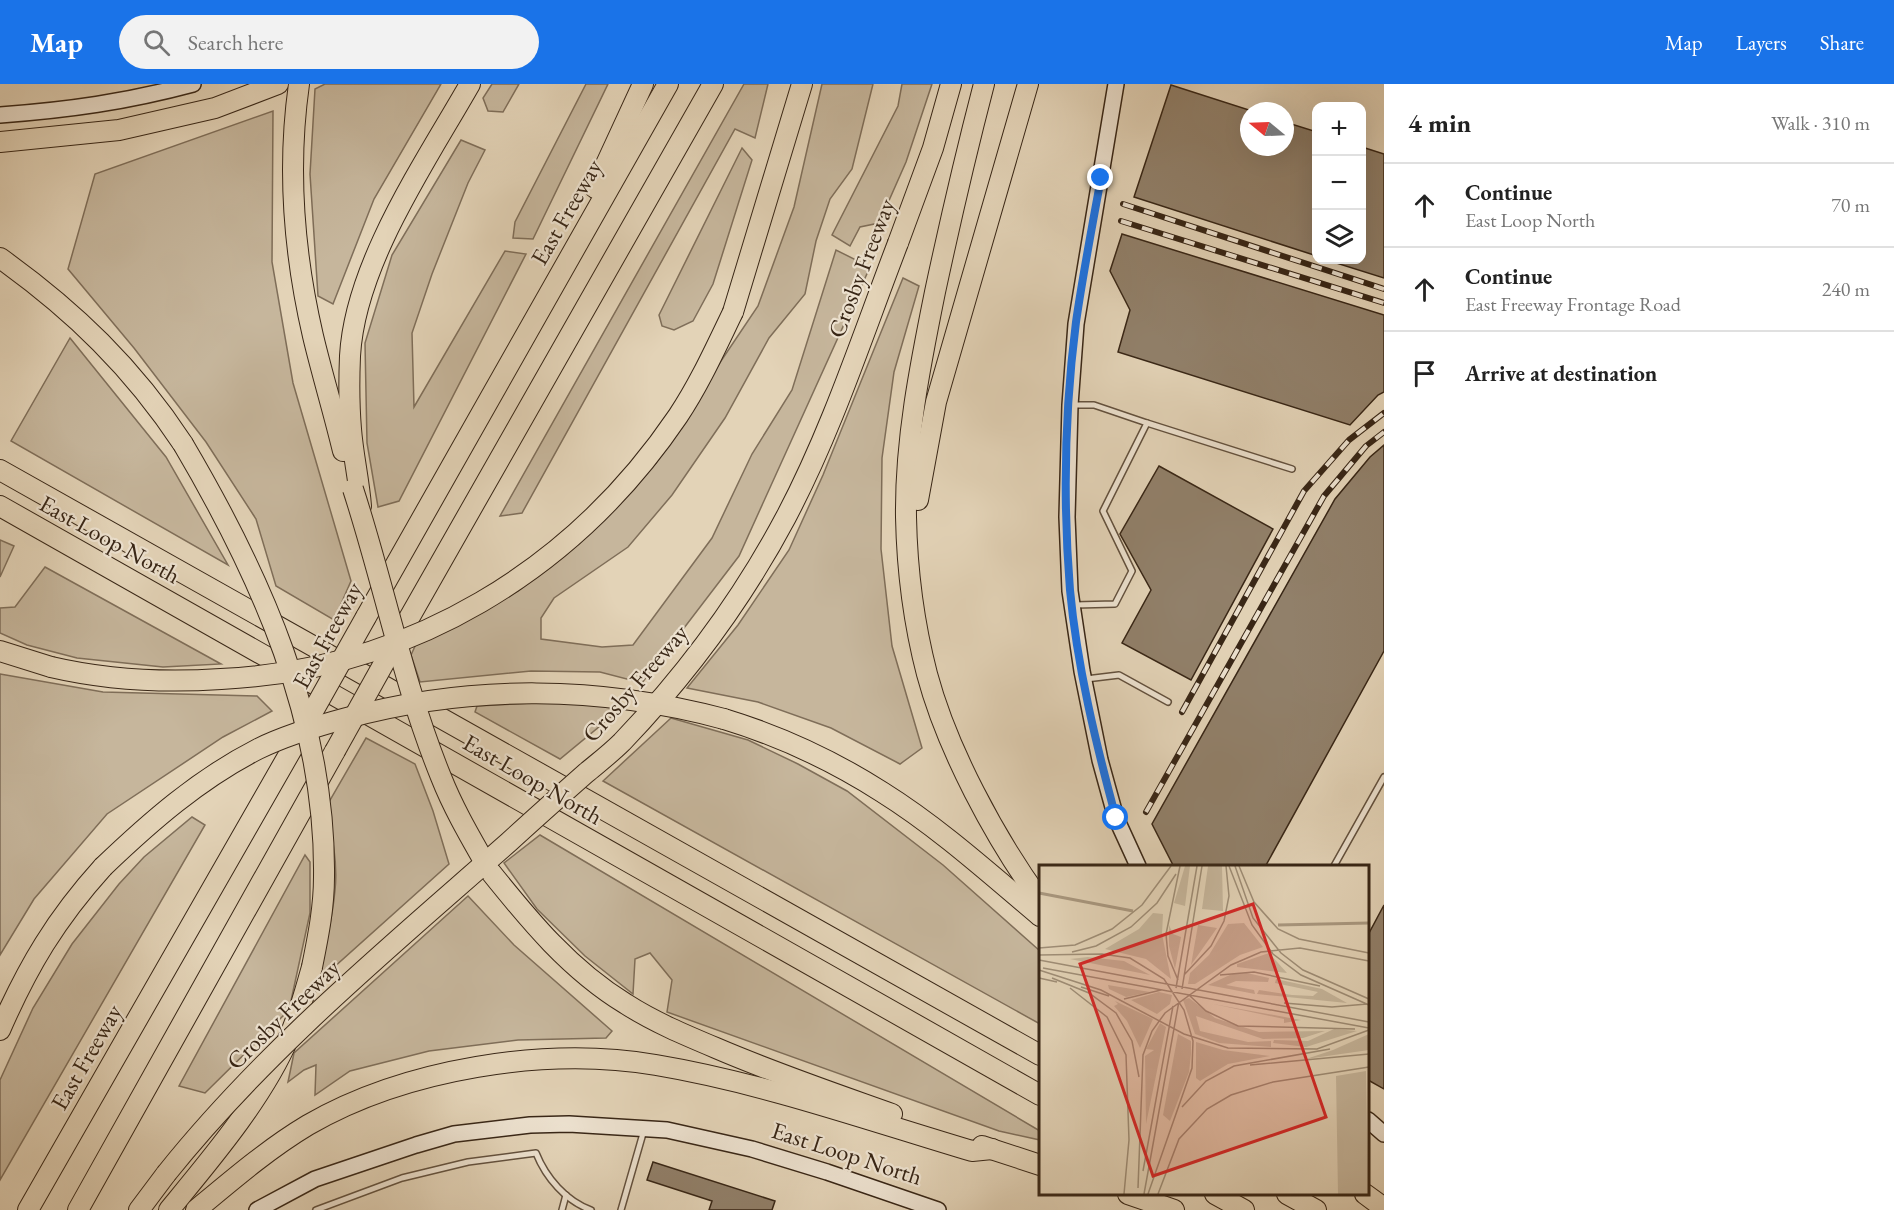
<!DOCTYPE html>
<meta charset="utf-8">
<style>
body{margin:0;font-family:"EB Garamond",serif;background:#f2f2f2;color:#222}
.controls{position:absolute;right:18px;top:18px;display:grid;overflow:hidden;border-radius:12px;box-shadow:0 6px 24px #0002}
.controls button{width:54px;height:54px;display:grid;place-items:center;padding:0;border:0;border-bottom:2px solid #e0e0e0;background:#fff;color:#222;font:30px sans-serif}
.compass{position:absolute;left:1240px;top:18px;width:54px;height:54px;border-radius:50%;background:#fff;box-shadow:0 6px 24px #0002;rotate:289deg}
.stop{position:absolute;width:18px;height:18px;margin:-14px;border:4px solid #1a73e8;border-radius:50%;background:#fff}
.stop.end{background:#1a73e8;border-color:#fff;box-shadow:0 2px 6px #0008}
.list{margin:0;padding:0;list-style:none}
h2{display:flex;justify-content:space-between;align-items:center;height:78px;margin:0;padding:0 24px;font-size:26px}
h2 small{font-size:20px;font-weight:400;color:#767676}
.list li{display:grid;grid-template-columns:39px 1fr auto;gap:18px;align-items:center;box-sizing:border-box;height:84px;padding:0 24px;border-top:2px solid #e0e0e0}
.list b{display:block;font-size:22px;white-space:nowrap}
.list p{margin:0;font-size:20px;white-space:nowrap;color:#767676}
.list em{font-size:20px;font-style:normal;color:#767676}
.icon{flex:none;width:33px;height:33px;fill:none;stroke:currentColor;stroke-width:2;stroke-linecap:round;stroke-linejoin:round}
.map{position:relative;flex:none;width:1384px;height:1126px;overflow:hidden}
header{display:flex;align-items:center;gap:36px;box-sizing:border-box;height:84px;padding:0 30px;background:#1a73e8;color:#fff}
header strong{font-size:28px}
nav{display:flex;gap:33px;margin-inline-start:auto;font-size:21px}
.search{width:420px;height:54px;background:#f2f2f2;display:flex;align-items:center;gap:15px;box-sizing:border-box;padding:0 21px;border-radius:33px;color:#767676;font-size:22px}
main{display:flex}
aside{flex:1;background:#fff}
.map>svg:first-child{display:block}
.green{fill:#c6b69c;stroke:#7f6e59;stroke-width:1.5}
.building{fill:#91806a;stroke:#382616;stroke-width:1.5}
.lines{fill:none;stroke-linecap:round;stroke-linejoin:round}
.lane-casing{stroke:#63513e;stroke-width:8}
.secondary-casing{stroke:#382616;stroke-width:18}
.highway-casing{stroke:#382616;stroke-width:22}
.lane{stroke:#ede2d0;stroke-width:5}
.secondary{stroke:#ede2d0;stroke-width:15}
.highway{stroke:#e3d3b7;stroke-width:20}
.rail-casing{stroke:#382616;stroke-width:6}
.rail{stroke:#ede2d0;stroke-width:4;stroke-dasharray:11;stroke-linecap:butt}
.highway-bridge-casing{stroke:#382616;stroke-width:22;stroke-linecap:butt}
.highway-bridge{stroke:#e3d3b7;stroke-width:20}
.route{stroke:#1a73e8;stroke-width:8}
.labels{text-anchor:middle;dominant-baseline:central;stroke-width:4.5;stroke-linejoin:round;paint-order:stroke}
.street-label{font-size:24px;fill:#382616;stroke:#ede2d0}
.inset-river{fill:none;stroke:#a99880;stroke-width:3}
.inset-road{fill:none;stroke:#9f8e77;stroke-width:1.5}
.view{fill:#d62828;fill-opacity:0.15;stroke:#d62828;stroke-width:3}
.inset-edge{fill:none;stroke:#382616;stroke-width:3}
</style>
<header>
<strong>Map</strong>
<div class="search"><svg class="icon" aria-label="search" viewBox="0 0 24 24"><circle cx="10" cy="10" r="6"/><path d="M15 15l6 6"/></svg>Search here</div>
<nav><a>Map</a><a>Layers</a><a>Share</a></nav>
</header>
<main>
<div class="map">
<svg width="1384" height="1126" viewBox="0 0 1384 1126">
<rect width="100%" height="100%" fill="#e3d3b7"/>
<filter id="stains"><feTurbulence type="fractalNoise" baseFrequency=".00333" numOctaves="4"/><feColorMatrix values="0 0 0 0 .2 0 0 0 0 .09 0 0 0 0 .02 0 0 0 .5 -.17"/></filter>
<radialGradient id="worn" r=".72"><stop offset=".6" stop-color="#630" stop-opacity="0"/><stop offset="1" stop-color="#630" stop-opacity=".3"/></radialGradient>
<g class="green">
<path d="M325,0H441L374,115L333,220L318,212L310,90L315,5Z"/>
<path d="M492,0H519L503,28L488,27L483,14Z"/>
<path d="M586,0H608L533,155L513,154L515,138Z"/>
<path d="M744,0H768L755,54L735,45L522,429L500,432Z"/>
<path d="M822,0H873L852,85L830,115L816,157L805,210L769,254L725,334L672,411L628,463L554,514L541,534V555L602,563L633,561L712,454L752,370L792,306L836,166L870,183L739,472L642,599L600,588L531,587L420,598L411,571L416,560L518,507L585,450L656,379L721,277L758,222L794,123Z"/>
<path d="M902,0H932L906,78L879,139L860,143L850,162L832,151L898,22Z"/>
<path d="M273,27L272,178L293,299L351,497L334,536L276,502L256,435L206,358L134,264L68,185L95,90Z"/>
<path d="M461,56L485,66L468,99L432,190L412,249L414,323L505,167L526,170L399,417L378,423L367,359L365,259L392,171Z"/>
<path d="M742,64L752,76L713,200L693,237L674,246L662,242L659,231Z"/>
<path d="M903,194L919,202L894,288L882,374L881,465L892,562L922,664L900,680L831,644L758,618L687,604L738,541L789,466L823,391Z"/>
<path d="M70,254L166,373L228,481L11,357Z"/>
<path d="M0,456L14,462L0,493Z"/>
<path d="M45,483L221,580L163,583L77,574L27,561L0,549V524L15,523Z"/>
<path d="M0,590L103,608L257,612L272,627L223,653L107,730L34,815L0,871Z"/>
<path d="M569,617L623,623L560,675L475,628L477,622Z"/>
<path d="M671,634L748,656L798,680L847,707L943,781L1040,867V940L603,697Z"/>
<path d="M366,654L415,680L433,727L449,780L314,901C324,870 332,839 335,806C338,779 332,750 326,723Z"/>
<path d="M192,733L205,741L0,1096V996L33,924L72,860L119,800L144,773Z"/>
<path d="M540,751L1040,1047V1056L999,1047L667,928L672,896L650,869L635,875L633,910L585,872L537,825L504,779Z"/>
<path d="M305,771L310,778V829L289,926L205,1009L179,1002Z"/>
<path d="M468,812L514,861L612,947L606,954L518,956L429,967L350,987L315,1011L316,981L304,986L288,998L294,969Z"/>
</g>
<g class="building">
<path d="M1171,1L1249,26V63H1285V38L1317,48V172L1134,113Z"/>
<path d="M1362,63L1384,70V194L1333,178V176H1362Z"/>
<path d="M1122,150L1384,231V308L1378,311L1350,341L1118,268L1130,226L1110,187Z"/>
<path d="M1384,361V567L1265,783H1174L1152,740L1335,415L1370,373Z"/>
<path d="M1159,382L1273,445L1191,596L1122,559L1151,506L1120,450Z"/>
<path d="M1384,821V1005L1368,996V851Z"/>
<path d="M653,1078L775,1117L772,1126H709L712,1117L647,1096Z"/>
</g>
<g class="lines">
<g class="lane-casing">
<g id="lane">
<path d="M1071,321H1094L1147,339L1103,427L1132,487L1115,520L1075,521"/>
<path d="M1147,339L1292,385"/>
<path d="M1086,595L1119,591L1168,618"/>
<path d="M1334,782L1384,693"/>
<path d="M316,1126L402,1094L468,1078L536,1069C546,1094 566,1117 591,1126"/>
<path d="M562,1126L566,1111"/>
<path d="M621,1126L644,1046"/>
</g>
</g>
<g class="secondary-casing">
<g id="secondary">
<path d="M1116,0L1076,240L1070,321L1067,433L1070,507L1082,587L1100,676L1116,734L1138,782"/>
<path d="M0,31C68,26 126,18 193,0"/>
<path d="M1368,1036L1384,1050"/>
<path d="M257,1126L315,1095L416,1061L454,1050L530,1041L569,1040L667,1046L752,1065L827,1088L938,1126"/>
</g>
</g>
<g class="highway-casing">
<g id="highway">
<path d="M299,0C287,84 294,170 313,252C322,290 334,329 343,367"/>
<path d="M984,0C966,69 950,138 935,208C920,282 905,357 906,433C907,484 914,540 927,590C947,665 995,754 1040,816"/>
<path d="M0,58L119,46L215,24L278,0"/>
<path d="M595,104L643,0"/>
<path d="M898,159L933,64L951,0"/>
<path d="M0,174C74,227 133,284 183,360"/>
<path d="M733,228L802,0"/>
<path d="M0,386L1040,971"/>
<path d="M918,416L936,318L1028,0"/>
<path d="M0,422L1040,1011"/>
<path d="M361,422C359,396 353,371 351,345C349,321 349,296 350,272C355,180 425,79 470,0"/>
<path d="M366,533L668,0"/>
<path d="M400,550L713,0"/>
<path d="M0,567L51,583"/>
<path d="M724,635C780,652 832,676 882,708C938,743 989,789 1040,832"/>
<path d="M489,786C529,836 570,886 626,920C654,938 685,951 716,964C774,989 833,1009 892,1030"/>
<path d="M0,946C28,882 56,835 103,783"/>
<path d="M982,1062L1040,1081"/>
<path d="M1128,1110L1174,1126"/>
<path d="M1215,1110L1244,1126"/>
<path d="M1287,1110L1316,1126"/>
<path d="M1365,1110L1384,1124"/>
<path d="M28,1126L300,651"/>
<path d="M78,1126L335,667"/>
<path d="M139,1126L166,1090"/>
<path d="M169,1126C211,1075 263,1014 289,953C299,931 305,907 312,883"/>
<path d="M196,1126C232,1096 268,1065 308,1041C405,985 546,962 656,981C763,999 868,1036 972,1067L992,1065"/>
</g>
</g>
<use href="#lane" class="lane"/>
<use href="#secondary" class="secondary"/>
<use href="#highway" class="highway"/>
<g class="rail-casing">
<g id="rail">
<path d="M1123,120L1384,205"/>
<path d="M1121,137L1384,219"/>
<path d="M1182,628L1304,407L1349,356L1384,329"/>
<path d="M1146,728L1324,412L1366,362L1384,348"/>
</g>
</g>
<use href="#rail" class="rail"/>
<g class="highway-bridge-casing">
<g id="highway-bridge">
<path d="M183,360C261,492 326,637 324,793C324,824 318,853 312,883"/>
<path d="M353,405C384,500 403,600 441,693C454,726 472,756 489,786"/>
<path d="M51,583C107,596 163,599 221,595C409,586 573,487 678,332C700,299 716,263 733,228"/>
<path d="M303,645L366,533"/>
<path d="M335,667L398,554"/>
<path d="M103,783C150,738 199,695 258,665C286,651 317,642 347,634C472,600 601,602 724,635"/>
<path d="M166,1090C265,966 390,863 509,758C534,735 560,712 586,689C598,679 611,669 622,658C686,591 743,514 786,433C832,346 863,250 898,159"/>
</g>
</g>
<use href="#highway-bridge" class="highway-bridge"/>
</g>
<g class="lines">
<path class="route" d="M1101,94C1092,142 1083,190 1076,238C1065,324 1063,419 1070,506C1077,582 1096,660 1116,734"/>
</g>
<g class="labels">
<g class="street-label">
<text transform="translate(566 128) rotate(-60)">East Freeway</text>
<text transform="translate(861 184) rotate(-69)">Crosby Freeway</text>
<text transform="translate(110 455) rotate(29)">East Loop North</text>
<text transform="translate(327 551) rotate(-61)">East Freeway</text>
<text transform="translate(635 599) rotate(-49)">Crosby Freeway</text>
<text transform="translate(533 695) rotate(30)">East Loop North</text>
<text transform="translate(283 930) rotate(-44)">Crosby Freeway</text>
<text transform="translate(86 973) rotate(-60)">East Freeway</text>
<text transform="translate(847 1069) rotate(18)">East Loop North</text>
</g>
</g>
<g transform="translate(1039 781)">
<rect width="330" height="330" fill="#e3d3b7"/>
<path d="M146,1H151L146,41L135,38ZM169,1H183L184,46L163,44ZM114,48L124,49L123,69L132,114L107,94L66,84L100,64ZM205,58L224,82L201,90L156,119H149L151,108L170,90L189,59ZM130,60L134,69L142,72L136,104L130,81ZM159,60L178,63L152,100ZM230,88L248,108L198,102V99ZM49,92L85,96L111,110L31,94ZM208,108L230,113L229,117L197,116L187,120L215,125L216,129L169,120L193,109ZM237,114L283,124L308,138L218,129L220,125L253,130L274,131L279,127L236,118ZM69,120L111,127L87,132L70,124ZM120,127L133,130L131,139L118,149L92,135ZM150,133L176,153L220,167L286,166L264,173L224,174L157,151L161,166L209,177L232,176V182L180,178L156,169L144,135ZM76,136L114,154L101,183L88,156L75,141L79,139ZM174,139L262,155L245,158V154ZM121,158L127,162L107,259L106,191L115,185L107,184ZM295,164L318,166L267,182L234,178L235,175L269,176ZM139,169L152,176V189L150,207L131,256L124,250ZM330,169V185L267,194L294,185ZM157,177L184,185L231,191L189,199L161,216L157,213ZM327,206L329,329H299L297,211Z" fill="#c6b69c"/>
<path class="inset-river" d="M0,28L94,46M239,60L330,58"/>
<path class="inset-road" d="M190,1L213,60L234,89L262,110L330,140M196,1L214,53L242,88L264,105L330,134M200,1L215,37L239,64L260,74L330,88M0,83L36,80L73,64L103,40L132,1M33,87L57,81L92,62L118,38L137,9M0,90L63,89L91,93L125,114L145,145L154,176L153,203L109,329M0,95L330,157M4,103L330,163M0,105L62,125L145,169L189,183L278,184L330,165M145,110L172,81L185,56L190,31L187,1M181,110L215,107L281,121M0,113L18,117M13,113L50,128L77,148L93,176L100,212M139,115L129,91L127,69L141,1M42,122L70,131M31,123L68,152L87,190L90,275L85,329M137,123L158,1M143,124L163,1M150,130L167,146L199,161L316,164M85,134L122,125M245,138L293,142L328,139M211,200L330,189M143,242L167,216L195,201L291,184M104,306L134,141M99,323L104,190L113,166L126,148L192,100L222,87L261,83L330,96M105,329L140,136M119,329L140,274L168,244L192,230L234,217L330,202"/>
<path class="view" d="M214,39L287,252L114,311L41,99Z"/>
<rect width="330" height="330" class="inset-edge"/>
</g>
<rect width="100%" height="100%" filter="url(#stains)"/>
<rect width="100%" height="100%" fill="url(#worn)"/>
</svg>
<div class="controls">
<button>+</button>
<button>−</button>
<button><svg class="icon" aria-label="layers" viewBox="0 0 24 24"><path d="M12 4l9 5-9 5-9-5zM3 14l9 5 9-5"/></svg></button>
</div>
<svg class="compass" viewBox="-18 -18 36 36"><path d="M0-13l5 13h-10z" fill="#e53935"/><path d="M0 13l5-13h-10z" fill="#767676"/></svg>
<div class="stop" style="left:1116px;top:734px"></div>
<div class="stop end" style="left:1101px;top:94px"></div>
</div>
<aside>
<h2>4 min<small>Walk · 310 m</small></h2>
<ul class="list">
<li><svg class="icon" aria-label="ahead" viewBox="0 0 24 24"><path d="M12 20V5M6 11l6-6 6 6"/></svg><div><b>Continue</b><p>East Loop North</p></div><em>70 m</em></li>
<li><svg class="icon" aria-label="ahead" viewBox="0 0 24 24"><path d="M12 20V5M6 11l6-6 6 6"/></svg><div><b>Continue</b><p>East Freeway Frontage Road</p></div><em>240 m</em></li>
<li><svg class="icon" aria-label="arrive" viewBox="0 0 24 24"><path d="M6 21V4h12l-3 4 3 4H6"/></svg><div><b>Arrive at destination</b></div></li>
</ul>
</aside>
</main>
